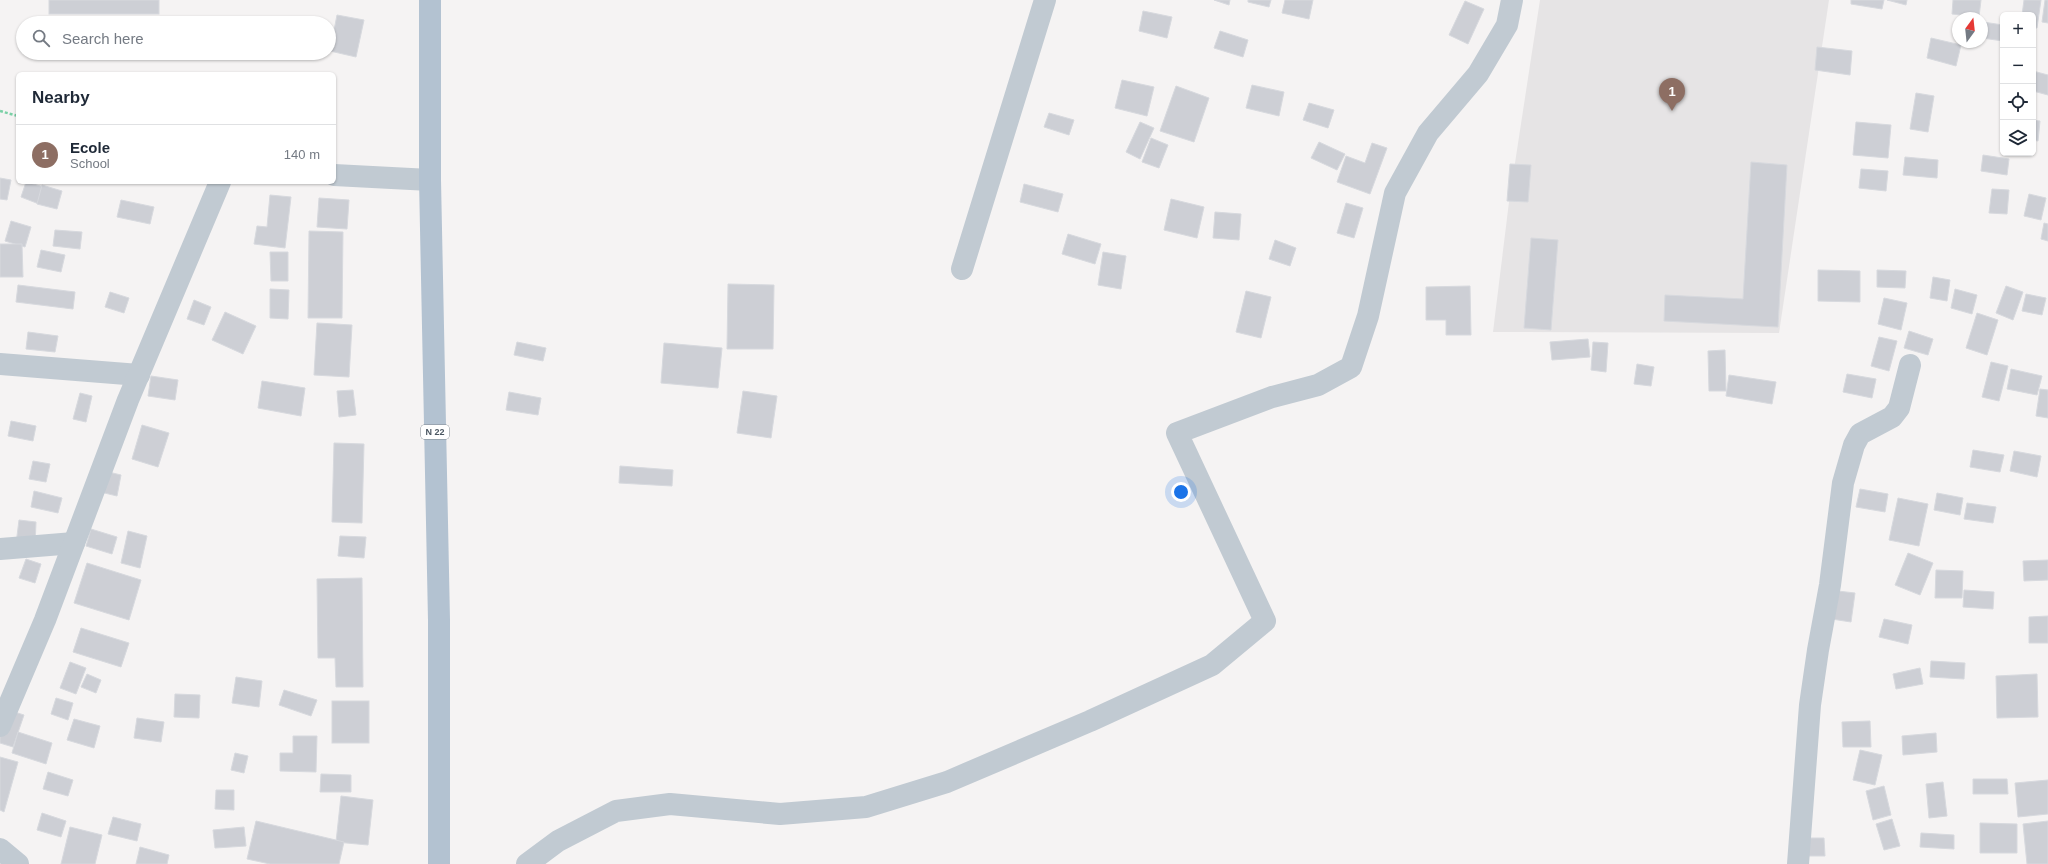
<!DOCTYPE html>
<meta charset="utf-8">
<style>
body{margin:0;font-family:Helvetica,sans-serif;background:#f6f6f7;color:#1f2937}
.controls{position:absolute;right:12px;top:12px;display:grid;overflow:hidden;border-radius:6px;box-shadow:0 1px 3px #0004}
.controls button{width:36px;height:36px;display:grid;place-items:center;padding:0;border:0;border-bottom:1px solid #e0e1e3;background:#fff;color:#1f2937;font:20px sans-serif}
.compass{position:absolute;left:1952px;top:12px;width:36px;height:36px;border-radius:50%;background:#fff;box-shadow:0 1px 3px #0004;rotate:15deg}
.you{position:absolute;left:1181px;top:492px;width:14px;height:14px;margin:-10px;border:3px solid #fff;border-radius:50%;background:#1a73e8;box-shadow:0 0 0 6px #1a73e833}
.badge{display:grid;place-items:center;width:26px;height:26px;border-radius:50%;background:#1a73e8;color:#fff;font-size:13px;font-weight:700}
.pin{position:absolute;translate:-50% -33px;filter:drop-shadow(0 1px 2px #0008)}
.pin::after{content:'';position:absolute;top:21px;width:14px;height:12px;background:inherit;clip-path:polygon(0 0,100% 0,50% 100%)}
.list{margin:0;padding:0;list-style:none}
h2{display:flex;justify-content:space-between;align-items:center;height:52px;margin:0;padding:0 16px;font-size:17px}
h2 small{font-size:13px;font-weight:400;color:#747a83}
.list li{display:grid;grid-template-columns:26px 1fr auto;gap:12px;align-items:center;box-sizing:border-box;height:60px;padding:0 16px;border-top:1px solid #e0e1e3}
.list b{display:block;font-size:15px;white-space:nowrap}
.list p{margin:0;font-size:13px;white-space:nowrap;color:#747a83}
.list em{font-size:13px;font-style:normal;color:#747a83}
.icon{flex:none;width:22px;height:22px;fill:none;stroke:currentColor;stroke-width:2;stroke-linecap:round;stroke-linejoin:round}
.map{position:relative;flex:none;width:2048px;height:864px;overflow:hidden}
.search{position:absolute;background:#fff;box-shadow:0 1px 3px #0004;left:16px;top:16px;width:320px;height:44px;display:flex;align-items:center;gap:10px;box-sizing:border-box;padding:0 14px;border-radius:22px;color:#747a83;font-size:15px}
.panel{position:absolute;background:#fff;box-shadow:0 1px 3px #0004;left:16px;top:72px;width:320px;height:112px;border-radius:6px}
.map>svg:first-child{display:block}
.education{fill:#e6e4e5}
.building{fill:#cdcfd5;stroke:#d7d9de}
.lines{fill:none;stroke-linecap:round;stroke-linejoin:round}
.path{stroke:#7ad0a6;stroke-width:2.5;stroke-dasharray:3 2;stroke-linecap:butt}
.street{stroke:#c1cad2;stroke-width:22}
.primary{stroke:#b3c2d1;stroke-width:22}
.labels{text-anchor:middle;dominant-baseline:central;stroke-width:3.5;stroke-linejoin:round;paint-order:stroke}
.shield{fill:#fff;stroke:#808990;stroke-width:1}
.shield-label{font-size:9px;font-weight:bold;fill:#4a5661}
</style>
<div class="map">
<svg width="2048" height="864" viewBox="0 0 2048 864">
<rect width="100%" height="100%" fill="#f5f3f3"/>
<path class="education" d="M1540,0H1829L1779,333L1493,332L1509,202Z"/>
<g class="building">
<rect x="49" y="0" width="110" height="14"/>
<path d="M1214,0H1230L1229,5Z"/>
<path d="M1248,0H1271L1269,7L1248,2Z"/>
<path d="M1285,0H1313L1309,19L1282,13Z"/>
<path d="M1851,0H1884L1882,9L1851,4Z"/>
<path d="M1887,0H1907L1906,5Z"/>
<path d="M1953,0H1981L1979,17L1952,14Z"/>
<path d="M2024,0H2041L2037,28H2033V15H2022Z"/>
<path d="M2045,0H2048V23L2042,22Z"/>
<path d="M1465,1L1484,9L1468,44L1449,35Z"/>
<path d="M1143,11L1172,17L1167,38L1139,31Z"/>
<path d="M337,15L364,20L356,57L330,51Z"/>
<path d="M1983,22L2003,25V41L1982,38Z"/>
<path d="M1220,31L1248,40L1243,57L1214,48Z"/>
<path d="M1931,38L1961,45L1956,66L1927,58Z"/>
<path d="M1817,47L1852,51L1850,75L1815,70Z"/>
<path d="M2033,71L2048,75V95L2033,91Z"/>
<path d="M1122,80L1154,87L1147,116L1115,108Z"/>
<path d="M1252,85L1284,92L1279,116L1246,108Z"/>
<path d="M1176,86L1209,98L1194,142L1160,131Z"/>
<path d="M1916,93L1934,96L1928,132L1910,129Z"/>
<path d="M1309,103L1334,110L1328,128L1303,120Z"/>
<path d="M1049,113L1074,120L1069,135L1044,127Z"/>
<path d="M2033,120L2040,121L2038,141L2033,140Z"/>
<path d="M1140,122L1154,128L1140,159L1126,152Z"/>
<path d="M1856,122L1891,125L1888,158L1853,155Z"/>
<path d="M1151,138L1168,145L1159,168L1142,162Z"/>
<path d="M1319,142L1345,154L1337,170L1311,158Z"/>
<path d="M1372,143L1387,148L1370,194L1337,182L1346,156L1365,163Z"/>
<path d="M1983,155L2009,159L2007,175L1981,171Z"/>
<path d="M1905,157L1938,160L1937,178L1903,175Z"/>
<path d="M1751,162L1787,165L1778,327L1664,321L1665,295L1743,299Z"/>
<path d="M1510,164L1531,165L1528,202L1507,201Z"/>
<path d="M1861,169L1888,171L1886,191L1859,188Z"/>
<path d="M0,178L11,180L7,200L0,199Z"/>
<path d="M26,182L44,187L39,204L21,197Z"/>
<path d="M1024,184L1063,194L1058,212L1020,202Z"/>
<path d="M42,185L62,191L57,209L37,204Z"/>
<path d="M1992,189L2009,190L2007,214L1989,213Z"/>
<path d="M2029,194L2046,198L2041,220L2024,216Z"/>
<path d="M270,195L291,197L285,248L254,244L257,226L267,227Z"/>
<path d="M319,198L349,200L347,229L317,227Z"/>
<path d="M1171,199L1204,207L1197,238L1164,230Z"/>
<path d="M121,200L154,207L150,224L117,217Z"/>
<path d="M1346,203L1363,208L1354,238L1337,233Z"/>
<path d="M1215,212L1241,214L1239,240L1213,238Z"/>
<path d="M11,221L31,227L25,247L5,241Z"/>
<path d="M2044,223L2048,224V241L2041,239Z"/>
<path d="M55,230L82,232L80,249L53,246Z"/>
<path d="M309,231L343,232L342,318H308Z"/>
<path d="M1068,234L1101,244L1095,264L1062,254Z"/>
<path d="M1531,238L1558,240L1551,330L1524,328Z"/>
<path d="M1275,240L1296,248L1290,266L1269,259Z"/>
<path d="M0,244H22L23,277H0Z"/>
<path d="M41,250L65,255L61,272L37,267Z"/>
<path d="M270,252H288V281H271Z"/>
<path d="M1103,252L1126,256L1121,289L1098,285Z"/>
<path d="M1818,270L1860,271V302L1818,301Z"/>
<path d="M1877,270L1906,271L1905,288L1877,287Z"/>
<path d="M1933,277L1950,280L1947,301L1930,298Z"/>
<path d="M728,284L774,285L773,349H727Z"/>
<path d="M18,285L75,292L73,309L16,302Z"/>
<path d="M1470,286L1471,335H1446V320H1426V287Z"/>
<path d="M2006,286L2023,292L2013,320L1996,313Z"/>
<path d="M270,289L289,290L288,319L270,318Z"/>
<path d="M1955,289L1977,295L1972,314L1951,308Z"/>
<path d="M1246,291L1271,297L1261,338L1236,332Z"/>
<path d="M110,292L129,298L124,313L105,307Z"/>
<path d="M2026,294L2046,298L2042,315L2022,311Z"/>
<path d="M1884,298L1907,303L1901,330L1878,324Z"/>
<path d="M194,300L211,307L204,325L187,319Z"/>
<path d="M225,312L256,326L243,354L212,340Z"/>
<path d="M1977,313L1998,320L1987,355L1966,348Z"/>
<path d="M317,323L352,325L349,377L314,375Z"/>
<path d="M1909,331L1933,339L1928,355L1904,348Z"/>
<path d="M28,332L58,336L55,352L26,349Z"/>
<path d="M1879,337L1897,341L1889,371L1871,366Z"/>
<path d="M1588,339L1590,357L1552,360L1550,342Z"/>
<path d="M517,342L546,348L543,361L514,355Z"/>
<path d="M1593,342L1608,343L1606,372L1591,370Z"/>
<path d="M664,343L722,348L718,388L661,383Z"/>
<path d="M1725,350L1726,391H1709L1708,351Z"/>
<path d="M1991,362L2008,366L1999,401L1982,397Z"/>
<path d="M1637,364L1654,367L1651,386L1634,384Z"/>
<path d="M2011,369L2042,376L2037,395L2007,389Z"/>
<path d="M1847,374L1876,379L1872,398L1843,392Z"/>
<path d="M1729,375L1776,382L1772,404L1726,396Z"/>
<path d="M151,376L178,380L175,400L148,396Z"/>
<path d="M262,381L305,388L301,416L258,408Z"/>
<path d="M2040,389L2048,390V418L2036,416Z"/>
<path d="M353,390L356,415L339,417L337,391Z"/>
<path d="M743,391L777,396L771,438L737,433Z"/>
<path d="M509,392L541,398L538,415L506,410Z"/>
<path d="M80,393L92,396L86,422L73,419Z"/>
<path d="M11,421L36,426L33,441L8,436Z"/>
<path d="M142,425L169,433L158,467L132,459Z"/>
<path d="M334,443L364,444L362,523L332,522Z"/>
<path d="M1973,450L2004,455L2000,472L1970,467Z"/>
<path d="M2014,451L2041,456L2037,477L2010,471Z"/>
<path d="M33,461L50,464L46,482L29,479Z"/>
<path d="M620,466L673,470L672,486L619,483Z"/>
<path d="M96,469L121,475L117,496L92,490Z"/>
<path d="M1860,489L1888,494L1885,512L1856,507Z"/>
<path d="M34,491L62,498L58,513L31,507Z"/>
<path d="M1937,493L1963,498L1960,515L1934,510Z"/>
<path d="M1898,498L1928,504L1919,546L1889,540Z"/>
<path d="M1967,503L1996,507L1993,523L1964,519Z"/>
<path d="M19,520L36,522L35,546L16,544Z"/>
<path d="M91,529L117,537L112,554L86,546Z"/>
<path d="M128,531L147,536L140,568L121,563Z"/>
<path d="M340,536L366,537L364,558L338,556Z"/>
<path d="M1908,553L1933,563L1920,595L1895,585Z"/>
<path d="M26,559L41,564L35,583L19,578Z"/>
<path d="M2048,560V580L2024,581L2023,561Z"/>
<path d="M87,563L141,580L129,620L74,603Z"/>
<path d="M1936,570L1963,571L1962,598H1935Z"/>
<path d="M362,578L363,687H336L335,658H318L317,579Z"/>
<path d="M1829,590L1855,593L1851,622L1825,618Z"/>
<path d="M1964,590L1994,592L1993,609L1963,607Z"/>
<path d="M2048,616V643H2029V617Z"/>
<path d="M1884,619L1912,625L1908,644L1879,637Z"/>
<path d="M81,628L129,643L121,667L73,652Z"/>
<path d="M1931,661L1965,663L1964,679L1930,677Z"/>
<path d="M70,662L86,668L76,694L60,688Z"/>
<path d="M1920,668L1923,684L1896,689L1893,674Z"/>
<path d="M87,674L101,680L96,693L81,687Z"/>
<path d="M2037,674L2038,717L1997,718L1996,676Z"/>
<path d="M236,677L262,681L259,707L232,703Z"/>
<path d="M284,690L317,700L311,716L279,705Z"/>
<path d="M175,694L200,695L199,718L174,717Z"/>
<path d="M56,698L73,703L68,720L51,714Z"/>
<rect x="332" y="701" width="37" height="42"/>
<path d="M5,709L24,715L13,747L0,743V725Z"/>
<path d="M137,718L164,722L161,742L134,738Z"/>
<path d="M74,719L100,726L94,748L67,740Z"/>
<path d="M1870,721L1871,747H1843L1842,722Z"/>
<path d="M18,732L52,743L46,764L12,753Z"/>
<path d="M1936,733L1937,752L1903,755L1902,736Z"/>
<path d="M293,736H317L316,772L280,771V753H293Z"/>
<path d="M1860,750L1882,755L1875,785L1853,780Z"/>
<path d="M235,753L248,756L244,773L231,770Z"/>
<path d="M0,757L18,762L4,812L0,810Z"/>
<path d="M48,772L73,780L68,796L43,789Z"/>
<path d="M321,774L351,775V792H320Z"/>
<path d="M1973,779H2007L2008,794H1973Z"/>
<path d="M2048,780V814L2018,817L2015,783Z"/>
<path d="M1943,782L1947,816L1929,818L1926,784Z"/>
<path d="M1884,786L1891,815L1873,820L1866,791Z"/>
<path d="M216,790H234V810L215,809Z"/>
<path d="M341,796L373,800L368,845L336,842Z"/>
<path d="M42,813L66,821L61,837L37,830Z"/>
<path d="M113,817L141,824L137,841L108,834Z"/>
<path d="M1892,819L1900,846L1884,850L1876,824Z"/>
<path d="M256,821L344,842L339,864H270L247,859Z"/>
<path d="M2048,821V864H2027L2023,824Z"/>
<path d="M1980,823L2017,824V853H1980Z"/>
<path d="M70,827L102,835L95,864H61Z"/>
<path d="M244,827L246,846L215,848L213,830Z"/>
<path d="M1921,833L1954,835V849L1920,847Z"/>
<path d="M1800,838H1824L1825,856H1800Z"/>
<path d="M140,847L169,855L167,864H136Z"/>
</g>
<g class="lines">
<path class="path" d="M0,111L18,116"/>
<g class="street">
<path d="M334,175L430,180"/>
<path d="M962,269L1045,0"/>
<path d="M0,364L139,375"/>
<path d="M0,549L74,543"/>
<path d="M0,726L45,620L128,400L220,182"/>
<path d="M0,849L18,864"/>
<path d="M527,864L558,841L616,811L670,804L780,814L866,807L947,782L1090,721L1212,665L1265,621L1177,433L1272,397L1318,385L1351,367L1368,316L1395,193L1428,133L1478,74L1507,25L1512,0"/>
<path d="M1798,864L1810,705L1818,650L1830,585L1843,483L1854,445L1860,434L1892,417L1899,408L1910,365"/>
</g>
<path class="primary" d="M430,0V180L439,620V864"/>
</g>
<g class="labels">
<rect class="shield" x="421" y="425" width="28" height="14" rx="3"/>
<g class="shield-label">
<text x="435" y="432">N 22</text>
</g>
</g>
</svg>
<div class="controls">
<button>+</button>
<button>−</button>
<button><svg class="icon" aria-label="locate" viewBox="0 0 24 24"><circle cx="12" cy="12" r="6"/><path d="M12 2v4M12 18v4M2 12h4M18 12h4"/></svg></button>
<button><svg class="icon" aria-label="layers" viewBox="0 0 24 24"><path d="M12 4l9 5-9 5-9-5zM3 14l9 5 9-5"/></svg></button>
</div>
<svg class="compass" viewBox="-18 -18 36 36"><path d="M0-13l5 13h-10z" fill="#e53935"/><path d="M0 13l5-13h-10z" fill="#747a83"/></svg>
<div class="you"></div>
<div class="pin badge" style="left:1672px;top:111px;background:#8d6e63">1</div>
<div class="search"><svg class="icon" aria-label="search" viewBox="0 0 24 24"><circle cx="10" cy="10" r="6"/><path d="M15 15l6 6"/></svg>Search here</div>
<section class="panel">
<h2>Nearby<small></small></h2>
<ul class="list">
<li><span class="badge" style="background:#8d6e63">1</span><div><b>Ecole</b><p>School</p></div><em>140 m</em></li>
</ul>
</section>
</div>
